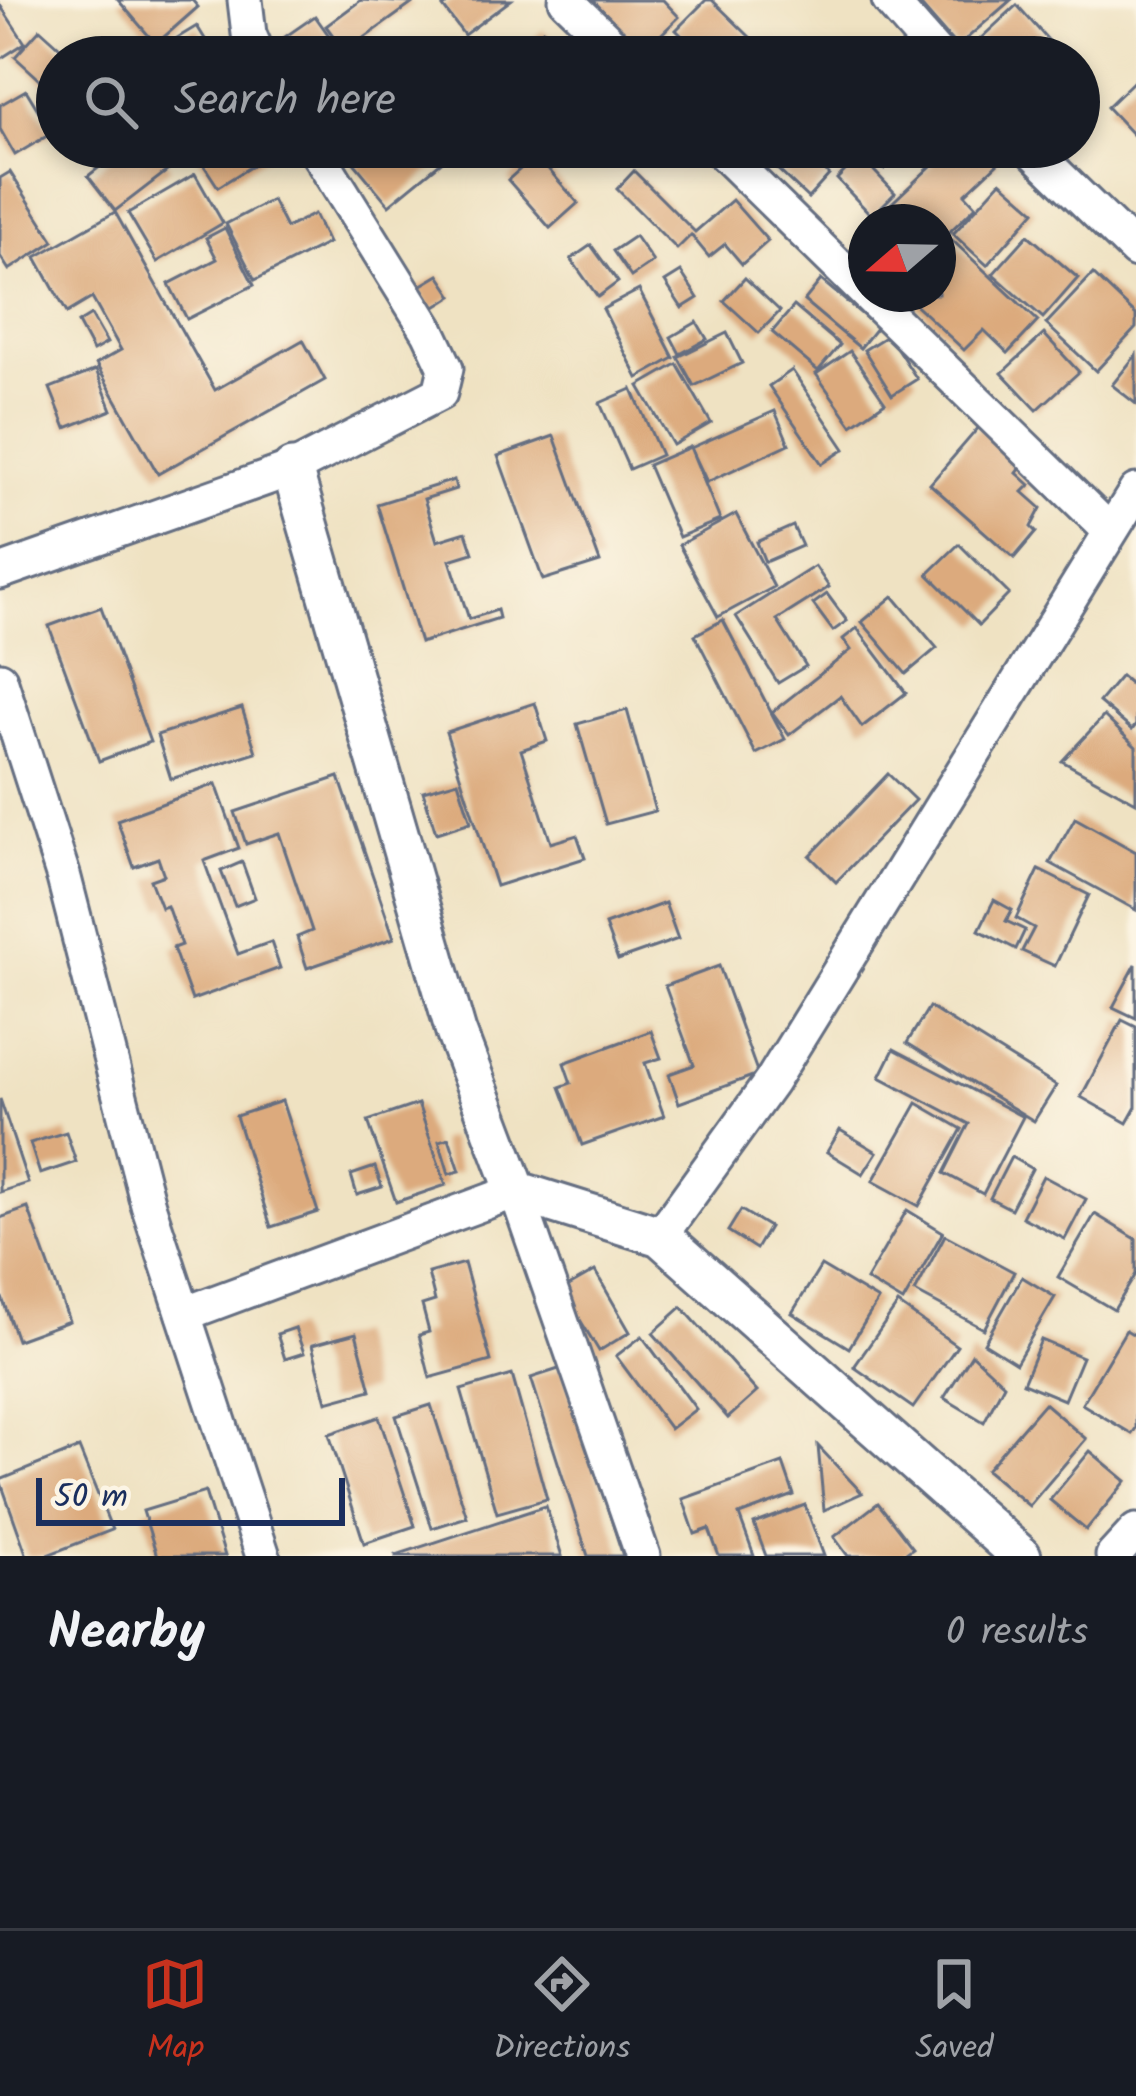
<!DOCTYPE html>
<style>
body{margin:0;font-family:Kalam,sans-serif;background:#20242c;color:#f1f3f6}
.compass{position:absolute;left:848px;top:204px;width:108px;height:108px;border-radius:50%;background:#171b24;box-shadow:0 6px 18px #0003;rotate:250deg}
.scale{position:absolute;left:36px;bottom:30px;width:309px;box-sizing:border-box;padding-left:12px;border:6px solid #1b2f5e;border-top:0;font-size:33px;line-height:42px;white-space:nowrap;color:#1b2f5e;-webkit-text-stroke:9px #fcf5e5;paint-order:stroke}
.list{margin:0;padding:0;list-style:none}
h2{display:flex;justify-content:space-between;align-items:center;height:156px;margin:0;padding:0 48px;font-size:51px}
h2 small{font-size:39px;font-weight:400;color:#9ea1a6}
.icon{flex:none;width:66px;height:66px;fill:none;stroke:currentColor;stroke-width:2;stroke-linecap:round;stroke-linejoin:round}
.map{position:relative;flex:none;width:1136px;height:1556px;overflow:hidden}
.search{position:absolute;background:#171b24;box-shadow:0 6px 18px #0003;left:36px;right:36px;top:36px;height:132px;display:flex;align-items:center;gap:30px;box-sizing:border-box;padding:0 42px;border-radius:66px;color:#9ea1a6;font-size:45px}
.sheet{height:372px;background:#171b24}
nav{display:flex;justify-content:space-around;align-items:center;box-sizing:border-box;height:168px;border-top:3px solid #363941;background:#171b24;font-size:33px;color:#9ea1a6}
nav a{display:grid;justify-items:center;gap:6px}
nav .on{color:#c8321e}
.map>svg:first-child{display:block}
.building{fill:#dcaa7d}
.lines{fill:none;stroke-linecap:round;stroke-linejoin:round}
.minor-casing{stroke:#656e81;stroke-width:39}
.tertiary-casing{stroke:#656e81;stroke-width:45}
.minor{stroke:#fff;stroke-width:33}
.tertiary{stroke:#fff;stroke-width:39}
</style>
<div class="map">
<svg width="1136" height="1556" viewBox="0 0 1136 1556">
<rect width="100%" height="100%" fill="#fcf5e5"/>
<filter id="ink" filterUnits="userSpaceOnUse"><feTurbulence type="fractalNoise" baseFrequency=".00833" numOctaves="2"/><feDisplacementMap in="SourceGraphic" scale="24" xChannelSelector="R" yChannelSelector="G"/><feConvolveMatrix kernelMatrix="1 2 1 2 8 2 1 2 1" color-interpolation-filters="sRGB"/></filter>
<filter id="wash" filterUnits="userSpaceOnUse"><feTurbulence type="fractalNoise" baseFrequency=".004" numOctaves="4" result="noise"/><feDisplacementMap in="SourceGraphic" scale="48" xChannelSelector="R" yChannelSelector="G"/><feGaussianBlur stdDeviation="2.7" result="paint"/><feColorMatrix in="noise" values="0 0 0 0 0 0 0 0 0 0 0 0 0 0 0 0 0 1.4 0 .05"/><feComposite in="paint" operator="in"/></filter>
<g filter="url(#wash)">
<rect width="100%" height="100%" fill="#efe2c2"/>
<g id="blocks">
<g class="building">
<path d="M118,0H192L198,7L156,44Z"/>
<path d="M361,0L413,3L345,52L326,26Z"/>
<path d="M453,0H511L464,35L443,7Z"/>
<path d="M593,0H663L679,17L642,53Z"/>
<path d="M706,0H712L750,37L731,57H704L676,30Z"/>
<path d="M916,0H1011L957,47Z"/>
<path d="M0,5L25,43L0,59Z"/>
<path d="M1017,5L1063,57H994L979,40Z"/>
<path d="M315,16L342,54L291,57L279,41Z"/>
<path d="M197,26L216,57H171L164,46Z"/>
<path d="M40,29L71,57H57V74L47,86L15,57Z"/>
<path d="M543,30L565,54L562,57H514Z"/>
<path d="M95,35L111,52L106,57H80L76,53Z"/>
<path d="M1136,79V138L1107,107Z"/>
<path d="M26,90L52,133L15,155L0,129V105Z"/>
<path d="M125,147H155L171,168L115,211L88,176Z"/>
<path d="M192,147H274L276,151L218,187Z"/>
<path d="M341,147H435L445,159L389,205Z"/>
<path d="M754,147H801L829,175L808,198Z"/>
<path d="M863,147H906L884,169Z"/>
<path d="M937,147H983L998,163L965,194L976,206L938,243V222H882L877,217L932,165L925,159Z"/>
<path d="M536,155L578,203L550,228L508,180Z"/>
<path d="M860,156L895,193L872,216L837,179Z"/>
<path d="M634,171L695,232L732,200L768,241L742,264L725,244L709,257L691,235L677,249L617,189Z"/>
<path d="M10,172L54,241L9,270L0,256V178Z"/>
<path d="M195,174L223,223L157,262L128,213Z"/>
<path d="M1001,181L1035,211L987,265L953,234Z"/>
<path d="M272,200L286,228L314,214L328,243L255,280L226,224Z"/>
<path d="M115,212L215,390L303,340L325,380L158,474L96,364L121,350L92,298L67,313L36,257Z"/>
<path d="M225,228L254,285L187,319L169,284L217,259L206,238Z"/>
<path d="M1028,235L1078,278L1043,318L993,274Z"/>
<path d="M635,236L653,262L631,277L613,251Z"/>
<path d="M952,240L1038,321L1008,353L984,330L964,350L904,294H938V255Z"/>
<path d="M591,245L618,282L598,297L571,259Z"/>
<path d="M681,272L698,298L682,308L665,282Z"/>
<path d="M1093,274L1136,315V328L1096,371L1046,324Z"/>
<path d="M439,275L453,296L431,310L417,288Z"/>
<path d="M745,278L780,311L759,333L724,301Z"/>
<path d="M821,280L877,327L860,348L804,301Z"/>
<path d="M639,290L674,358L638,378L603,309Z"/>
<path d="M794,306L840,345L818,371L772,332Z"/>
<path d="M91,315L107,343L93,351L78,323Z"/>
<path d="M697,322L707,339L680,354L671,337Z"/>
<path d="M727,333L742,363L694,386L678,357Z"/>
<path d="M1044,334L1079,372L1037,410L1002,373Z"/>
<path d="M888,335L917,379L892,395L864,350Z"/>
<path d="M850,351L885,402L852,425L816,374Z"/>
<path d="M1136,355V404L1112,385Z"/>
<path d="M677,364L711,423L673,445L639,386Z"/>
<path d="M96,370L112,410L66,428L50,388Z"/>
<path d="M792,370L845,449L822,464L769,386Z"/>
<path d="M632,389L661,455L629,469L600,403Z"/>
<path d="M775,411L789,444L707,482L691,448Z"/>
<path d="M979,427L1023,465L1017,473L1030,485L1023,492L1041,508L1031,527L1036,532L1014,558L930,484Z"/>
<path d="M554,436L600,562L543,580L498,456Z"/>
<path d="M690,447L720,520L679,537L648,465Z"/>
<path d="M454,480L456,489L424,499L437,541L466,532L473,553L450,560L469,619L497,610L499,618L420,643L377,504Z"/>
<path d="M736,514L774,587L718,617L679,545Z"/>
<path d="M793,526L802,546L765,562L757,542Z"/>
<path d="M959,544L1009,594L979,625L928,574Z"/>
<path d="M815,566L829,587L777,620L806,666L778,683L736,616Z"/>
<path d="M827,594L847,621L833,631L813,604Z"/>
<path d="M893,596L937,648L906,674L862,622Z"/>
<path d="M101,607L150,742L99,761L49,626Z"/>
<path d="M723,620L785,739L756,754L695,635Z"/>
<path d="M857,628L906,693L862,727L840,696L789,735L772,712L851,650L843,639Z"/>
<path d="M1121,676L1136,689V725L1132,730L1099,702Z"/>
<path d="M535,703L547,741L521,750L551,843L577,835L585,858L496,886L446,732Z"/>
<path d="M242,708L256,752L171,779L157,735Z"/>
<path d="M627,710L655,811L606,824L577,724Z"/>
<path d="M1104,716L1136,747V802L1062,761Z"/>
<path d="M888,774L915,800L836,882L810,856Z"/>
<path d="M339,777L394,938L307,968L297,937L312,931L279,833L246,844L235,812Z"/>
<path d="M458,781L471,822L436,833L423,791Z"/>
<path d="M216,784L239,848L204,861L238,954L271,942L280,968L192,1000L173,948L181,945L167,906L161,908L150,880L164,875L158,858L134,867L117,820Z"/>
<path d="M1075,818L1136,852V910L1050,863Z"/>
<path d="M242,862L255,898L235,906L221,871Z"/>
<path d="M1039,870L1089,895L1055,966L1022,951L1034,928L1016,918Z"/>
<path d="M994,900L1012,910L1006,921L1025,930L1016,949L979,930Z"/>
<path d="M665,903L678,939L618,960L605,925Z"/>
<path d="M1136,964V1018L1113,1007Z"/>
<path d="M719,966L758,1074L679,1103L669,1074L694,1065L665,986Z"/>
<path d="M929,1007L1056,1086L1034,1121L907,1043Z"/>
<path d="M1122,1020L1136,1027V1107L1127,1123L1081,1097Z"/>
<path d="M651,1031L661,1058L645,1063L664,1116L582,1145L560,1087L571,1083L564,1063Z"/>
<path d="M894,1049L1023,1117L983,1194L944,1173L969,1124L880,1077Z"/>
<path d="M0,1099L28,1183L0,1192Z"/>
<path d="M282,1101L318,1212L271,1227L236,1116Z"/>
<path d="M917,1103L962,1129L919,1206L873,1181Z"/>
<path d="M418,1104L446,1185L396,1202L368,1121Z"/>
<path d="M840,1130L877,1152L863,1174L827,1152Z"/>
<path d="M66,1132L76,1162L40,1174L30,1143Z"/>
<path d="M449,1138L460,1171L449,1174L439,1141Z"/>
<path d="M1011,1157L1032,1169L1011,1209L990,1198Z"/>
<path d="M375,1167L382,1187L357,1195L351,1175Z"/>
<path d="M1043,1176L1086,1199L1065,1239L1022,1217Z"/>
<path d="M28,1208L69,1321L17,1340L0,1292V1218Z"/>
<path d="M741,1210L769,1227L756,1249L728,1231Z"/>
<path d="M907,1210L943,1232L903,1302L866,1280Z"/>
<path d="M1095,1214L1136,1239V1274L1114,1310L1058,1277Z"/>
<path d="M945,1235L1014,1272L984,1329L915,1292Z"/>
<path d="M464,1263L491,1361L430,1378L419,1335L429,1332L422,1305L435,1301L428,1273Z"/>
<path d="M821,1266L878,1300L849,1348L792,1313Z"/>
<path d="M595,1271L630,1332L599,1351L562,1290Z"/>
<path d="M1022,1277L1055,1297L1016,1363L984,1343Z"/>
<path d="M898,1304L957,1346L913,1408L854,1367Z"/>
<path d="M682,1307L757,1392L728,1418L653,1333Z"/>
<path d="M295,1328L304,1353L285,1359L277,1334Z"/>
<path d="M1126,1330L1136,1336V1428L1132,1434L1082,1404Z"/>
<path d="M356,1333L371,1390L327,1402L312,1345Z"/>
<path d="M642,1336L696,1409L670,1429L616,1356Z"/>
<path d="M1041,1340L1082,1357L1064,1400L1023,1383Z"/>
<path d="M972,1354L1004,1384L984,1422L944,1398Z"/>
<path d="M562,1368L623,1556H588L531,1378Z"/>
<path d="M512,1375L547,1499L497,1513L461,1390Z"/>
<path d="M1044,1403L1086,1439L1029,1506L986,1470Z"/>
<path d="M431,1405L467,1517L432,1528L396,1416Z"/>
<path d="M379,1417L415,1526L364,1543L329,1434Z"/>
<path d="M818,1446L862,1493L824,1510Z"/>
<path d="M79,1448L112,1530L45,1556H27L0,1480Z"/>
<path d="M1090,1451L1126,1481L1086,1530L1050,1500Z"/>
<path d="M783,1463L794,1495L739,1515L754,1556H719L709,1529L695,1534L683,1499Z"/>
<path d="M205,1492L225,1556H157L143,1511Z"/>
<path d="M878,1503L913,1548L902,1556H848L834,1537Z"/>
<path d="M805,1505L824,1556H766L754,1524Z"/>
<path d="M546,1506L562,1556H396V1555Z"/>
</g>
</g>
</g>
<g filter="url(#ink)">
<use href="#blocks" fill-opacity="0" stroke="#656e81" stroke-width="3"/>
<g class="lines">
<g class="minor-casing">
<g id="minor">
<path d="M245,0L249,34L259,57"/>
<path d="M566,0L625,57"/>
<path d="M889,0L939,57"/>
<path d="M717,147L866,293"/>
<path d="M1029,147L1136,251"/>
<path d="M867,294L1110,531"/>
<path d="M0,572L292,469L440,393L446,368L429,332L314,147"/>
<path d="M0,679L64,878L148,1205L263,1556"/>
<path d="M660,1236L771,1082L1136,491"/>
<path d="M184,1314L516,1191L643,1556"/>
<path d="M1113,1556L1136,1531"/>
</g>
</g>
<g class="tertiary-casing">
<path id="tertiary" d="M292,469L456,1032L516,1191L660,1236L1021,1556"/>
</g>
<use href="#minor" class="minor"/>
<use href="#tertiary" class="tertiary"/>
</g>
</g>
</svg>
<svg class="compass" viewBox="-18 -18 36 36"><path d="M0-13l5 13h-10z" fill="#e53935"/><path d="M0 13l5-13h-10z" fill="#9ea1a6"/></svg>
<div class="scale">50 m</div>
<div class="search"><svg class="icon" aria-label="search" viewBox="0 0 24 24"><circle cx="10" cy="10" r="6"/><path d="M15 15l6 6"/></svg>Search here</div>
</div>
<section class="sheet">
<h2>Nearby<small>0 results</small></h2>
<ul class="list">
</ul>
</section>
<nav>
<a class="on"><svg class="icon" aria-label="map" viewBox="0 0 24 24"><path d="M3 6l6-2 6 2 6-2v14l-6 2-6-2-6 2zM9 4v14M15 6v14"/></svg>Map</a>
<a><svg class="icon" aria-label="directions" viewBox="0 0 24 24"><path d="M12 3l9 9-9 9-9-9zM9 14v-3h6M13 9l2 2-2 2"/></svg>Directions</a>
<a><svg class="icon" aria-label="saved" viewBox="0 0 24 24"><path d="M7 4h10v16l-5-4-5 4z"/></svg>Saved</a>
</nav>
